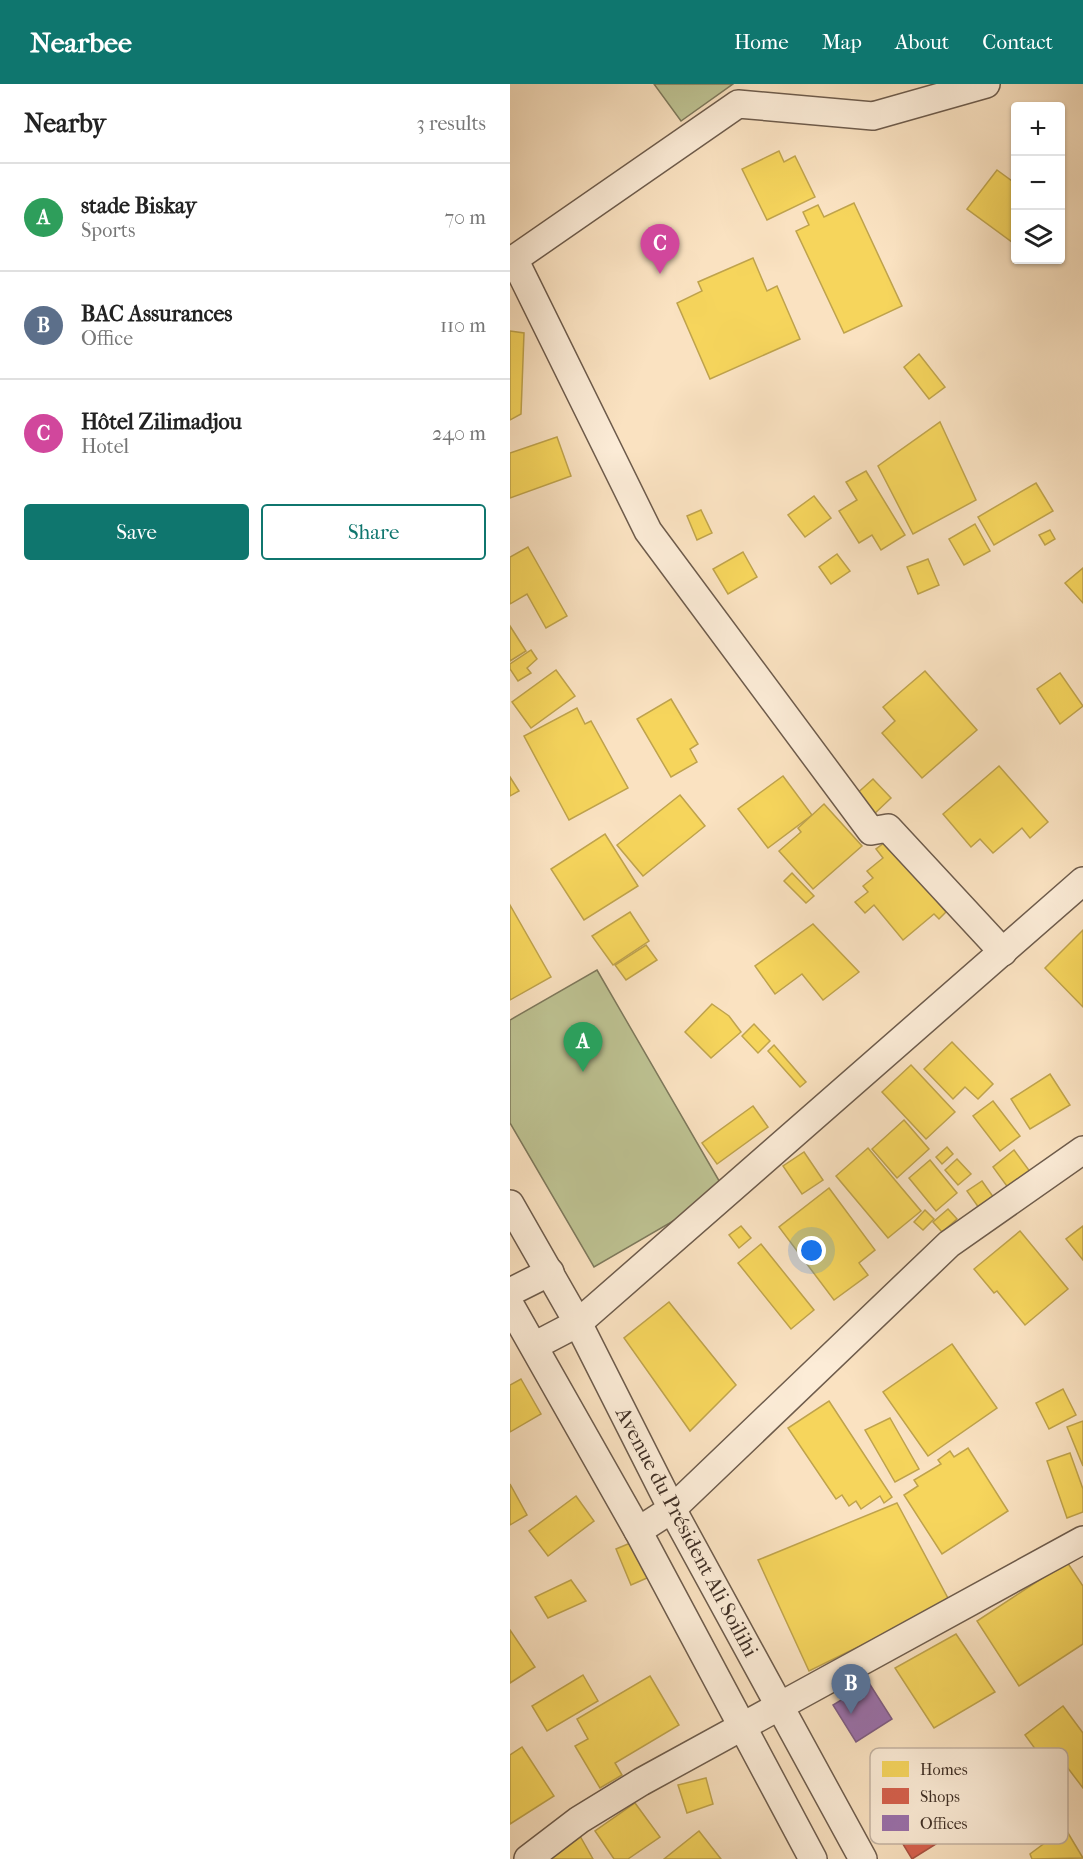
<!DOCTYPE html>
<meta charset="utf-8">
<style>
body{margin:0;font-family:"IM FELL French Canon",serif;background:#f2f2f2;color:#222}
.controls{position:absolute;right:18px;top:18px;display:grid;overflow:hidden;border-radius:6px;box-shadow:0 2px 4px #0004}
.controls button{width:54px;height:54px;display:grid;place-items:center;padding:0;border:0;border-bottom:2px solid #e0e0e0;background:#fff;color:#222;font:30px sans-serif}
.you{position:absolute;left:302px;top:1167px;width:21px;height:21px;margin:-15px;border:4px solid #fff;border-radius:50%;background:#1a73e8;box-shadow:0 0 0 9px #1a73e833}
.badge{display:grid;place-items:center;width:39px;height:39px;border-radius:50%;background:#0f766e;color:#fff;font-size:20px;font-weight:700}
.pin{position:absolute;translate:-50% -50px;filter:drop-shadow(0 2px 3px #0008)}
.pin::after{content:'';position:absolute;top:32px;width:21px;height:18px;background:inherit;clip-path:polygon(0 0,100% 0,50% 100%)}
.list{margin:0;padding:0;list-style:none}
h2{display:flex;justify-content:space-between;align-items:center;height:78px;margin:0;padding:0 24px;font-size:26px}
h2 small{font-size:20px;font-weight:400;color:#767676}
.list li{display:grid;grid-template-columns:39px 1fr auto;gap:18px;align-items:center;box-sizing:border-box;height:108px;padding:0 24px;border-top:2px solid #e0e0e0}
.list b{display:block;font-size:22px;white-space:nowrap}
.list p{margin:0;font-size:20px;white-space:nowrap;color:#767676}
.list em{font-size:20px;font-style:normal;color:#767676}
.actions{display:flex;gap:12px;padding:18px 24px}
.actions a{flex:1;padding:14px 0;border:2px solid #0f766e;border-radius:6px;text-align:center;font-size:21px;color:#0f766e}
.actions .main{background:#0f766e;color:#fff}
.icon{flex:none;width:33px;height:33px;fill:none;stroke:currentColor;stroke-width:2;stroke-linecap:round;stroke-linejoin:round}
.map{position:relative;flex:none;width:573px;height:1775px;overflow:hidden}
header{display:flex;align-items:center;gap:36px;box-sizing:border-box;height:84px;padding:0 30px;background:#0f766e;color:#fff}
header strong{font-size:28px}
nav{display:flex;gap:33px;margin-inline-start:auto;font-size:21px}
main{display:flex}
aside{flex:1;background:#fff}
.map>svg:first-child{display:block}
.green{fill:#bec393;stroke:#7e795c;stroke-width:1.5}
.homes{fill:#f6d55c;stroke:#bfa34c;stroke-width:1.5}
.shops{fill:#d6604d;stroke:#a95141;stroke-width:1.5}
.offices{fill:#9970ab;stroke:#7e5c83;stroke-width:1.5}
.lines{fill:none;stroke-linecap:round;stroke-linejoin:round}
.minor-casing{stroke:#6e5c4c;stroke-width:30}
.minor{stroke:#fcecd7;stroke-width:27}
.labels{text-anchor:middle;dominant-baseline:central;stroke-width:6;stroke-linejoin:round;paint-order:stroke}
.street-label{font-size:21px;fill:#3f2f25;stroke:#fcecd7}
.key{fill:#fcecd7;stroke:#c3b3a2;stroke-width:1.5}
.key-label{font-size:16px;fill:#3f2f25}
</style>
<header>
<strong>Nearbee</strong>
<nav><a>Home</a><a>Map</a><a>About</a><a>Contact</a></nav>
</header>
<main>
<aside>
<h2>Nearby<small>3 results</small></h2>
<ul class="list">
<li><span class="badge" style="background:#2e9e5b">A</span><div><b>stade Biskay</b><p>Sports</p></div><em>70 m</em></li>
<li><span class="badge" style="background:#5c6f8a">B</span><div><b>BAC Assurances</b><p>Office</p></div><em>110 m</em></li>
<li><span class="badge" style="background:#d1479c">C</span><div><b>Hôtel Zilimadjou</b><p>Hotel</p></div><em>240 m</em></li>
</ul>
<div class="actions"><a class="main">Save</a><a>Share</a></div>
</aside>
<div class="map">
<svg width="573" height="1775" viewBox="0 0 573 1775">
<rect width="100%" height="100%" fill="#fae2c1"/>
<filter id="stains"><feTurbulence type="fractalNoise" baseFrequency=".00333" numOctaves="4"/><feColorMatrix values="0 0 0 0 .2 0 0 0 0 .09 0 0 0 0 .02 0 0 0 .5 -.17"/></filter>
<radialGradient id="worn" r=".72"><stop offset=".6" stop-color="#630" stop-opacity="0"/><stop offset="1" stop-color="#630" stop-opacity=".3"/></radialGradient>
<g class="green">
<path d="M144,0H223L171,37Z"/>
<path d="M87,886L215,1107L84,1183L0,1039V936Z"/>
</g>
<g class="homes">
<path d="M269,67L274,78L285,72L305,113L257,136L232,85Z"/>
<path d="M487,86L506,100V161L457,125Z"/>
<path d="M344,119L392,222L334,249L286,147L299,141L293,128L308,121L314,133Z"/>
<path d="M243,174L257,207L267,202L290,255L200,295L167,219L192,207L188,198Z"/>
<path d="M0,247L14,249L11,330L0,336Z"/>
<path d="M409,270L435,303L419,315L394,283Z"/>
<path d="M430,338L466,416L403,450L368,382Z"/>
<path d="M47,353L61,392L0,414V369Z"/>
<path d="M356,387L395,451L371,466L362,451L349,459L329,427L347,416L336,398Z"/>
<path d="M526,399L543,427L484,461L468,433Z"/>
<path d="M304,412L321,434L295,453L278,431Z"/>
<path d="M191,426L202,449L187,456L177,432Z"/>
<path d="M465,440L480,467L454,481L439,455Z"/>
<path d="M540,446L545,455L535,461L529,451Z"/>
<path d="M18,463L57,532L36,544L17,510L0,520V473Z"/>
<path d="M233,468L247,493L218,510L203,485Z"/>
<path d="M327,470L340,487L321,500L309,483Z"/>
<path d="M418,475L429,501L408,510L397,483Z"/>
<path d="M573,484V519L555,499Z"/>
<path d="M0,542L16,567L0,577Z"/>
<path d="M21,566L27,575L17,584L21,589L8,597L0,585V580Z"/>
<path d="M46,586L65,612L21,644L2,618Z"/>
<path d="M415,587L467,646L412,694L372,649L385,637L373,623Z"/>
<path d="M550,589L573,622L550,640L527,605Z"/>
<path d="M161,615L188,660L180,665L187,678L161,693L127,635Z"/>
<path d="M67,624L75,640L81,637L118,704L59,736L14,652Z"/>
<path d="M489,682L538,738L520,754L512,744L483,769L470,755L461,763L433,730Z"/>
<path d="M273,692L302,731L258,764L228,725Z"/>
<path d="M0,693L9,707L0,712Z"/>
<path d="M363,695L381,714L361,733L343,713Z"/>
<path d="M170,711L195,742L133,792L107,761Z"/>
<path d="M314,720L352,762L303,805L269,767L291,748L288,744Z"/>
<path d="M95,750L128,802L74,836L41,785Z"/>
<path d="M382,753L430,812L426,816L436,828L429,835L424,830L393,856L364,821L355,829L345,818L358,808L353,802L363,794L357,787L373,774L366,765Z"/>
<path d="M282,789L304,812L296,819L274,797Z"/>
<path d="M0,821L41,893L0,916Z"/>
<path d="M120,828L139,857L103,881L82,852Z"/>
<path d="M303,840L349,888L313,916L292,890L265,910L245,882Z"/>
<path d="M573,846V923L535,884Z"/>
<path d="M136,861L147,876L116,896L105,881Z"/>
<path d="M202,920L219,932L231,948L201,974L175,948Z"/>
<path d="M244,940L260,957L248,969L232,952Z"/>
<path d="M442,958L483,1000L468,1015L455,1003L443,1015L414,985Z"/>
<path d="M264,961L296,998L290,1003L258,967Z"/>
<path d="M401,981L445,1028L416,1055L372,1008Z"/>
<path d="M540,990L560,1021L520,1045L501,1015Z"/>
<path d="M483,1017L510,1052L490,1067L463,1032Z"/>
<path d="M243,1022L258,1043L207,1080L192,1059Z"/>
<path d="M394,1036L419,1065L387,1094L362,1065Z"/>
<path d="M437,1063L443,1070L432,1080L426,1073Z"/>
<path d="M358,1064L411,1127L378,1154L326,1092Z"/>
<path d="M504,1066L521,1089L499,1105L483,1083Z"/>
<path d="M294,1068L313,1096L292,1110L273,1082Z"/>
<path d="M447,1075L461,1090L448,1101L435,1086Z"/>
<path d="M420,1076L447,1109L426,1127L399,1094Z"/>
<path d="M472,1097L484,1114L469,1124L457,1107Z"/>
<path d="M319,1104L365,1166L349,1179L358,1191L324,1216L269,1143Z"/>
<path d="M438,1125L447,1135L432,1148L423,1138Z"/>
<path d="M415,1126L424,1135L413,1146L404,1138Z"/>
<path d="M231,1142L241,1154L229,1164L219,1151Z"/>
<path d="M573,1142V1176L556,1155Z"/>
<path d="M510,1147L558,1205L515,1241L487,1207L484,1209L464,1185Z"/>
<path d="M251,1160L304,1226L281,1245L228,1179Z"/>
<path d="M159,1218L226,1301L180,1347L114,1254Z"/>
<path d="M442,1260L487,1324L418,1372L373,1308Z"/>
<path d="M11,1295L31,1330L0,1348V1301Z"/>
<path d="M553,1305L566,1331L539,1345L526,1319Z"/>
<path d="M319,1317L382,1413L374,1419L370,1412L351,1425L346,1417L339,1422L332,1411L326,1415L278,1344Z"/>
<path d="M380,1334L409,1385L385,1398L355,1346Z"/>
<path d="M573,1337V1382L557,1343Z"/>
<path d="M458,1364L498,1427L432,1470L394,1411L408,1402L404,1396L431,1380L428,1376L440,1367L444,1373Z"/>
<path d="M560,1369L573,1405V1428L557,1434L537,1377Z"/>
<path d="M0,1400L17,1431L0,1441Z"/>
<path d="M66,1412L84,1437L38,1472L19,1447Z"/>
<path d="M387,1419L440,1518L299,1587L248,1476Z"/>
<path d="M130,1455L146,1490L121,1501L106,1465Z"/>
<path d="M557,1478L573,1502V1560L509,1602L467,1537Z"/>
<path d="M61,1496L76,1517L38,1534L25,1513Z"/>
<path d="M0,1546L25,1583L0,1599Z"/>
<path d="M446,1550L485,1608L424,1644L385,1584Z"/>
<path d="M73,1591L88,1617L37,1647L22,1622Z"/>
<path d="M140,1592L169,1641L105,1679L112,1691L90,1704L65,1662L78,1655L67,1635Z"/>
<path d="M553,1622L573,1649V1704L551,1675L539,1684L515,1651Z"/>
<path d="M12,1663L44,1712L0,1740V1671Z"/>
<path d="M196,1694L203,1720L177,1729L168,1701Z"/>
<path d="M125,1719L150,1753L118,1775H104L85,1747Z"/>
<path d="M555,1744L573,1774L522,1775L520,1770Z"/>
<path d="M189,1747L211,1775H154Z"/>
<path d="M70,1752L83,1775H39Z"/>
</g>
<path class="shops" d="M402,1722L426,1760L402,1775L379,1737Z"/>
<path class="offices" d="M359,1599L382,1635L346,1658L323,1621Z"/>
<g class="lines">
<g class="minor-casing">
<g id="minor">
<path d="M4,175L138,447L361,747L378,744L493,868"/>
<path d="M0,178L228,20L363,32L476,0"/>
<path d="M0,1120L68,1239L162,1425L353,1775"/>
<path d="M0,1208L40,1188"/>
<path d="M0,1221L128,1447L303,1775"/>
<path d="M24,1262L68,1239L573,797"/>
<path d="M128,1447L162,1425L439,1160L573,1066"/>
<path d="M18,1775L69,1736L131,1698L573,1456"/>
</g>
</g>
<use href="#minor" class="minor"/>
</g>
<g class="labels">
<g class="street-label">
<text transform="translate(177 1448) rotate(62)">Avenue du Président Ali Soilihi</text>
</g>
</g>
<rect x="360" y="1664" width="198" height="96" rx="9" class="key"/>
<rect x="372" y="1677" width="27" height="16" fill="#f6d55c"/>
<rect x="372" y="1704" width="27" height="16" fill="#d6604d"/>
<rect x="372" y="1731" width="27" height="16" fill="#9970ab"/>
<g class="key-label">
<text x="410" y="1691">Homes</text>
<text x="410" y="1718">Shops</text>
<text x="410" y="1745">Offices</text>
</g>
<rect width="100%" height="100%" filter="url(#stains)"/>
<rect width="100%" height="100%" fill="url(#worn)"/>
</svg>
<div class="controls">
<button>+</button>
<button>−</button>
<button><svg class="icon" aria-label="layers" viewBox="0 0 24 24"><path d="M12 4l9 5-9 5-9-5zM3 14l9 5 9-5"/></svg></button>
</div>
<div class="you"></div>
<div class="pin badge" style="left:73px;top:988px;background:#2e9e5b">A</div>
<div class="pin badge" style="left:341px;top:1630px;background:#5c6f8a">B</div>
<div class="pin badge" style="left:150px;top:190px;background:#d1479c">C</div>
</div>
</main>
